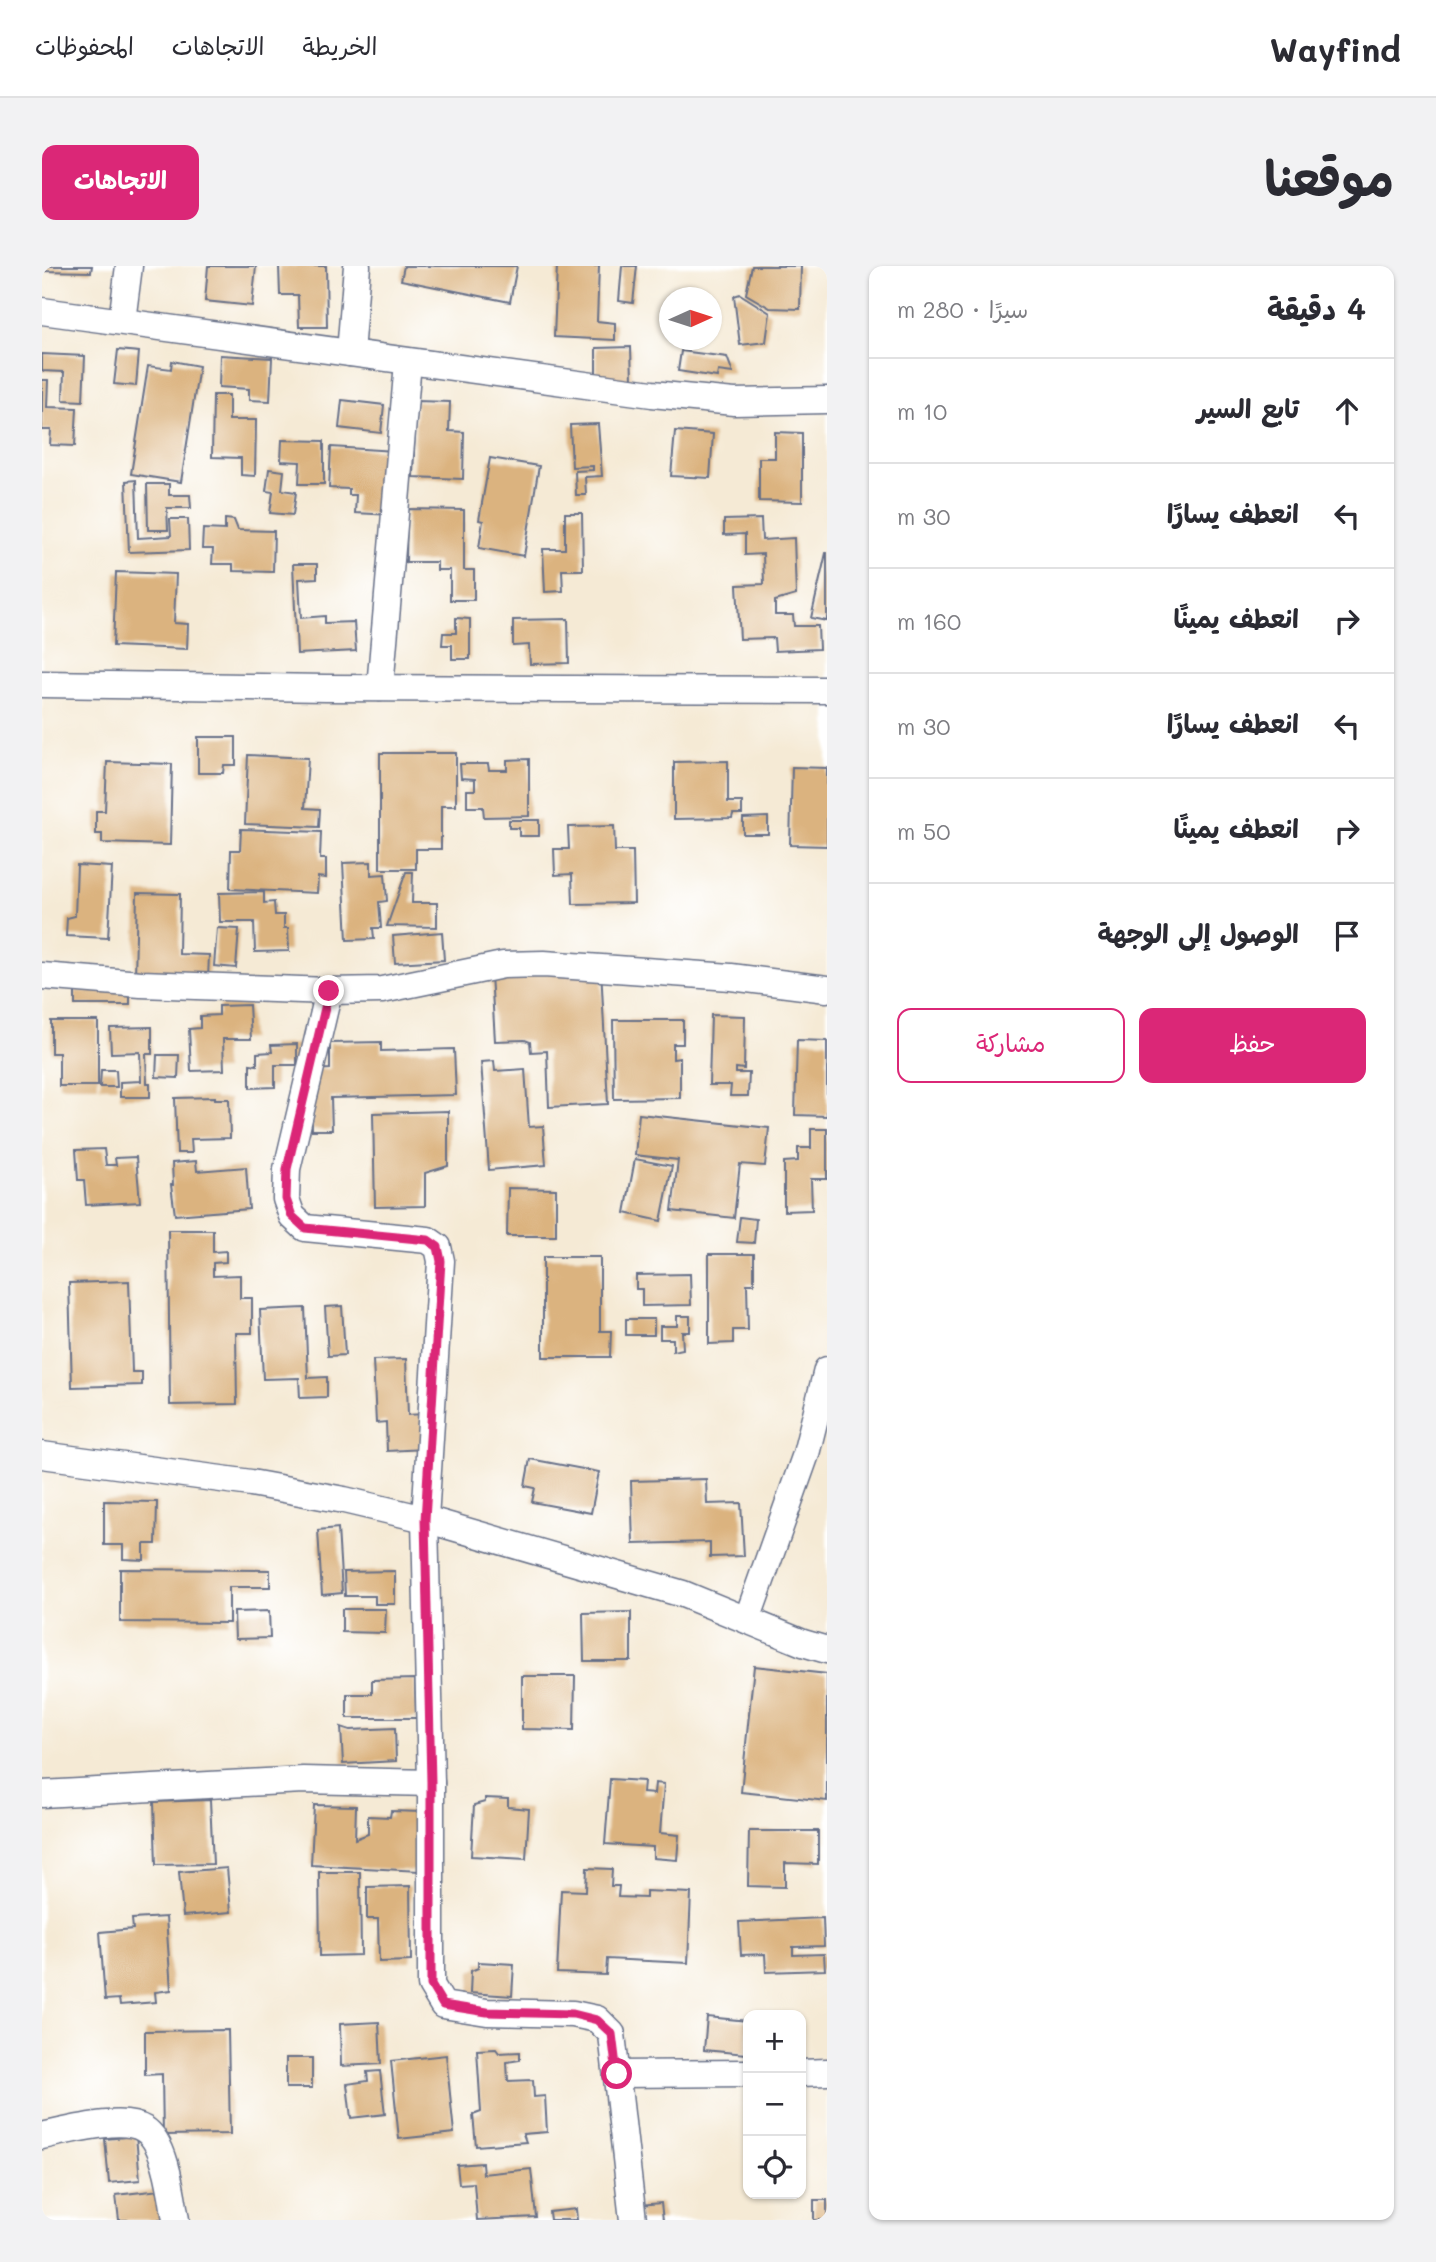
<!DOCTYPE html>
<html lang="ar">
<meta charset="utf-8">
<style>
body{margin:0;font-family:Mali,"Playpen Sans Arabic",sans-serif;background:#f2f2f3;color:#2b2b33;direction:rtl}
.controls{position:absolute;right:21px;bottom:21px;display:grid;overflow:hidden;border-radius:14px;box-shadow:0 2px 5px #0004}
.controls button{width:63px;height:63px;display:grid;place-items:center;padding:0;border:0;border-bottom:2px solid #e1e1e2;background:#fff;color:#2b2b33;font:35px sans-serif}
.compass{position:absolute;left:617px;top:21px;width:63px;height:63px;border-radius:50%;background:#fff;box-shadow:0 2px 5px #0004;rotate:87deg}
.stop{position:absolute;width:21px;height:21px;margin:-16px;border:5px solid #db2777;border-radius:50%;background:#fff}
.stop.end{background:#db2777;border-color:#fff;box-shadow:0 2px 7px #0008}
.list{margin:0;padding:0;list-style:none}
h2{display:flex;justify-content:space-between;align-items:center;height:91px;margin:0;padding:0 28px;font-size:30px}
h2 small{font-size:23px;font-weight:400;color:#7c7c81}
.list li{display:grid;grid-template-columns:46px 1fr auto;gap:21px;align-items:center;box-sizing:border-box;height:105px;padding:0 28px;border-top:2px solid #e1e1e2}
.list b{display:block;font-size:26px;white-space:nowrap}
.list em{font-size:23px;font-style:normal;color:#7c7c81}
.actions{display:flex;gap:14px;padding:21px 28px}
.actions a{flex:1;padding:16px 0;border:2px solid #db2777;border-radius:14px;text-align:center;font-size:24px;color:#db2777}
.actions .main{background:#db2777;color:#fff}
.icon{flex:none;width:38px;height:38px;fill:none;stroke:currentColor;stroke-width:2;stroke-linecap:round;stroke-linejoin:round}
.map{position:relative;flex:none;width:785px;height:1954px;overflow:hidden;direction:ltr;border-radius:14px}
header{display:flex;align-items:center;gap:42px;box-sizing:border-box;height:98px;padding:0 35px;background:#fff;border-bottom:2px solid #e1e1e2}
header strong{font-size:33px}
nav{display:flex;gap:38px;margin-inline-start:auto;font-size:24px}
.intro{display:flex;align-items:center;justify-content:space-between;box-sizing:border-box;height:168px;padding:0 42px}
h1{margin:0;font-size:49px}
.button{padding:18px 32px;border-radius:14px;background:#db2777;color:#fff;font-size:24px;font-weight:700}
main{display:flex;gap:42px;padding:0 42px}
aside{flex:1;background:#fff;border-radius:14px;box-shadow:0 2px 5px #0004}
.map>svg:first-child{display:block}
.building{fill:#dbb37f}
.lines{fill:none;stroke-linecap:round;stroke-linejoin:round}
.minor-casing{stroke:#677088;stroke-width:29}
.minor{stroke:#fff;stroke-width:26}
.route{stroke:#db2777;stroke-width:9}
</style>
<header>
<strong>Wayfind</strong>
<nav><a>الخريطة</a><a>الاتجاهات</a><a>المحفوظات</a></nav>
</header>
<div class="intro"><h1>موقعنا</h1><a class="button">الاتجاهات</a></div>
<main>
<aside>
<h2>4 دقيقة<small>سيرًا · 280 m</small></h2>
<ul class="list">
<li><svg class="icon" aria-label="ahead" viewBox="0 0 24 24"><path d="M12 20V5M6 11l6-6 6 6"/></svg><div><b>تابع السير</b></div><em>10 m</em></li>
<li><svg class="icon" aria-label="left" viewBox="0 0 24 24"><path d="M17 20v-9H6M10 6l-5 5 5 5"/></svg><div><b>انعطف يسارًا</b></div><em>30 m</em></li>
<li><svg class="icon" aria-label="right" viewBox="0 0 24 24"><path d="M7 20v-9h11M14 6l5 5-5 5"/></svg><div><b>انعطف يمينًا</b></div><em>160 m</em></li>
<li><svg class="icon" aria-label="left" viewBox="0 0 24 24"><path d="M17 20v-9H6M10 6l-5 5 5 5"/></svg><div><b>انعطف يسارًا</b></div><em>30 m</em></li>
<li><svg class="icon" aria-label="right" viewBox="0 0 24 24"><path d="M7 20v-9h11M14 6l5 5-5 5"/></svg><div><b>انعطف يمينًا</b></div><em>50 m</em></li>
<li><svg class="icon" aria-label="arrive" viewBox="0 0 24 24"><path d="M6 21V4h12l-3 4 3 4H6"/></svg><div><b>الوصول إلى الوجهة</b></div></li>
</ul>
<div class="actions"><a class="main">حفظ</a><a>مشاركة</a></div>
</aside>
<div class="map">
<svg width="785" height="1954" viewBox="0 0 785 1954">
<rect width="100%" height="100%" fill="#fff"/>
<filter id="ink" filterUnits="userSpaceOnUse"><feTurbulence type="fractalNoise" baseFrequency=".0143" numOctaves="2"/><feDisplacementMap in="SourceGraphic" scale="14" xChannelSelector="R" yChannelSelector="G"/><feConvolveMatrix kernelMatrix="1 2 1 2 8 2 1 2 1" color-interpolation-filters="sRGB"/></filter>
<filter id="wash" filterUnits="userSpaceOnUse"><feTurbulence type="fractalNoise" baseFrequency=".00686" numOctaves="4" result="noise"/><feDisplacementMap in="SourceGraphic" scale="28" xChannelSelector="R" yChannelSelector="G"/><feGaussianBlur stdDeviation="1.57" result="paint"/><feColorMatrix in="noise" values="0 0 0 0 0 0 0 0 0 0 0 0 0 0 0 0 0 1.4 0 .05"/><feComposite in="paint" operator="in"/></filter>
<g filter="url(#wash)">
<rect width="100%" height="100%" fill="#f5ead5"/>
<g id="blocks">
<g class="building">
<path d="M0,0H50L49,6L0,5Z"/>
<path d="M166,0H214L210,40L163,35Z"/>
<path d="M237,0H284L285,61H257L256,29H238Z"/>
<path d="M362,0H475L468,36L359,14Z"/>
<path d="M515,0H557L555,55L573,57V74L512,71Z"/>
<path d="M580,0H595L591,37L577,35Z"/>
<path d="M710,0H759L758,43L728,42L704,28Z"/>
<path d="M698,28L728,47L724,76L698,79L692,30Z"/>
<path d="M589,81L590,114L554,115V82Z"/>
<path d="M76,84L97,86L94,120L72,118Z"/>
<path d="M639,85L685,91L691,107L676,105L675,111L636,105Z"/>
<path d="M0,88L43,90L41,135L21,134L22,106L0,105Z"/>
<path d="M178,89L230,92L228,135L207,134V123L177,121Z"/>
<path d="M130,95L157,100L139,216L89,208L106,100L129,103Z"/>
<path d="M0,114H6L5,141L35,142L33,180L8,179L9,164H0Z"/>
<path d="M171,129H187V154H214L213,210L199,209V192L170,191Z"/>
<path d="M300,134L342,139L339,167L297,162Z"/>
<path d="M374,135L408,136L407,165L422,166L421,213L371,211Z"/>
<path d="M556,158L560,210L543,211L544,229H534L533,205L551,204V200L530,201L528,159Z"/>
<path d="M633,165L671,168L668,212L629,210Z"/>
<path d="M733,166L760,167V236L717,235V192H733Z"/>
<path d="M240,174L282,175V218H257L258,196L239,195Z"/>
<path d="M289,181L353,185L350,249L313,247L314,229H307V223L287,222Z"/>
<path d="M448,192L497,200L482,290L437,282L441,255L437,254Z"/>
<path d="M227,203L242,205L240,224L254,226L251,249L228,247L231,226L224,225Z"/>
<path d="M94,214L96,272L129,270L128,253H146L147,284L87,286L84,215Z"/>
<path d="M105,218H127V229H148L149,242H125L126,264H106Z"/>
<path d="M365,243L422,244V304H432V334H408V304H395V296H364Z"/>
<path d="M523,247H540L541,304H520L521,325L503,326L501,283H523Z"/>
<path d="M183,253L192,254L196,264L232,265L231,306L191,305V298H170L171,283H160L161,263L183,264Z"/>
<path d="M719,253L720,274L752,272L754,329L733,335V349H751L752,360H776L777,383L733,385L732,372L698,373L695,319L722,318L721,288L703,289V268L682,269V254Z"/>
<path d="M784,287H785V355L769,352Z"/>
<path d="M251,298H275V312L257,313L259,352L283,350V357L312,356L314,385L255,388Z"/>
<path d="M74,306L134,308L132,357L146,358L145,383L71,380Z"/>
<path d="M414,352L428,353V393H410V379H400L401,367H414Z"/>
<path d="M526,353L527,397L488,398L487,379L471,380V354Z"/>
<path d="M156,471H194V499H182L181,507H156Z"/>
<path d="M338,487H414V540H399V583H374V603H338Z"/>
<path d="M206,489L266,492L263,542L278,543L277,561L203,558Z"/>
<path d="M487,493V550L442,551L441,541H425V524H433V513L419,512L418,498H446L447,504H465V494Z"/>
<path d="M686,495V536H700V548H691L690,552L632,553V496Z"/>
<path d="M65,496L130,498L128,579L60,577V568H54V545H63Z"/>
<path d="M750,501L785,502V580L748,579Z"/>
<path d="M726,551V568H701V552Z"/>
<path d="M467,554H497V570H477V562H467Z"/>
<path d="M572,560L573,585H591L592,637L531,638L530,608L513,609L512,583H527L526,561Z"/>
<path d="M199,563L279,566L278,593H284V612L276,611L275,627L188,623L189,584H198Z"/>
<path d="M329,596V609L343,608L345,635L337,636L339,662H331L332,673L305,674L301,597Z"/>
<path d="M35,599L70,601L66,672L24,670L25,652L33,650Z"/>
<path d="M364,606H371L370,637H395V661L345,660Z"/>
<path d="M222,626V637L232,636L233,649H242V662H246L247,685L213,686L212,656H178L177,627Z"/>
<path d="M95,627L138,628L137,688L167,689L166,713L93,712Z"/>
<path d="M175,662L197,663L194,702L172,700Z"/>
<path d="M400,666L402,694L353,697L351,670Z"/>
<path d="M559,702L566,838L507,841L505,785L489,786L488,776L483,774L453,775L449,708Z"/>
<path d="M88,724V739H33V725Z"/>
<path d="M207,739L209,773H181L182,804L149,805L147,763L158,762V750L177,749V740Z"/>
<path d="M669,749L703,750L702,803L694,802V807H707L706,830H688L689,819H667Z"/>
<path d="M571,754H641V778H631V793L638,792V832L572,833Z"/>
<path d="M9,755H56V820H17V787H9Z"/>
<path d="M110,761V788H104L105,817H108V831H78V816L99,815L98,786L69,787L68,762Z"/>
<path d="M755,774L785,775V850L753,849Z"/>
<path d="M339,776V785L412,783L414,829L289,832L290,864H270L269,804L288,803V777Z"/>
<path d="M255,778V799H233V821L208,822V798L215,799V787L230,786L229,779Z"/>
<path d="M115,789H137L136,812L114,811Z"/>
<path d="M452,795L453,805L483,803L487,861L501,860L504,899L447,904L439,796Z"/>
<path d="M59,804H74L75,821H58Z"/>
<path d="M173,831V833H187L188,872L149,873L150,887H135L133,832Z"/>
<path d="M406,845V900L383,907V940L333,941L331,847Z"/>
<path d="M597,848L727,862L723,900L698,898L692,952L630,945L636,894L593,889Z"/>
<path d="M769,863H785V913H769L770,944L742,945V896L756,895V882H769Z"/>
<path d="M62,883L64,899H74L73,892L94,891L98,936L44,939L42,914H36L34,884Z"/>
<path d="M593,893L630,900L619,955L583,947Z"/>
<path d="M154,895L155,905L204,901L207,943L133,949L129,919H131L130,897Z"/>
<path d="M466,922L514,923V970H465Z"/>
<path d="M698,951L714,953L712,977L695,976Z"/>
<path d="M126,964H171V986L184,985V996L171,997V1010L198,1009V1032H210V1067H194L195,1138L128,1139Z"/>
<path d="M667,988H712V1018H705L706,1064H691V1077L667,1078Z"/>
<path d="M501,991H558V1065H569L568,1091H501Z"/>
<path d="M648,1008L649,1039L600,1040V1023H594V1009Z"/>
<path d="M87,1015L90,1106H100V1119L30,1121L27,1017Z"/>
<path d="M300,1040L303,1089L286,1090L283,1041Z"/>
<path d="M263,1042L266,1112L285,1111V1131L258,1132L257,1112L221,1113L218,1044Z"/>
<path d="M635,1050H648V1066H640L641,1083L631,1085V1073H618V1060H635Z"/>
<rect x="584" y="1053" width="28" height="16"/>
<path d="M364,1093L366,1149L381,1148L382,1183L345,1185L344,1156L334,1157L331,1094Z"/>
<path d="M488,1193L557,1206L549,1247L490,1236L493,1222L483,1220Z"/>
<path d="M664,1213L665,1238L699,1237L702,1290L668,1291V1276L591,1278L589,1215Z"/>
<path d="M62,1235L115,1236L114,1278H102V1294L81,1293V1279H62Z"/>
<path d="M296,1262L300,1327L280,1329L276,1264Z"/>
<path d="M78,1303L228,1304V1321H187V1357L78,1356Z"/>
<path d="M353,1305V1338H333V1330H303L302,1306Z"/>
<path d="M300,1343H344L343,1367L300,1366Z"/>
<path d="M227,1345L228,1372L193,1373L192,1346Z"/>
<path d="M589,1346V1395H542L541,1347Z"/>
<path d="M712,1400L785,1408V1535L699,1526Z"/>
<path d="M480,1410H533L532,1464L480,1463Z"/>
<path d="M373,1413L374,1452H305V1428H330V1414Z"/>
<path d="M299,1461L308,1464L353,1462L354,1495L301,1498Z"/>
<path d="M568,1513L602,1515L601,1527L612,1528L613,1517L622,1518L618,1567L637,1569L635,1594L611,1592V1581L563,1578Z"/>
<path d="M443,1532L466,1533V1541L487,1543L484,1593L429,1590L432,1539L443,1536Z"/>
<path d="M168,1534L171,1598L114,1599L112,1536Z"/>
<path d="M272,1539L314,1540L313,1573L326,1568V1550L348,1551L349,1545L380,1546L377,1605L269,1599Z"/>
<path d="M707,1565H776V1598L743,1597V1621L706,1620Z"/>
<path d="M185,1602L189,1646L141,1650L137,1606Z"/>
<path d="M545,1602L570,1603L569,1620H577L576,1631L604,1632V1625L649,1627L646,1697L565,1693L564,1709L515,1707L519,1624L544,1625Z"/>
<path d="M277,1606H318L319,1689L278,1690Z"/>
<path d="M368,1620L369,1695L337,1696L336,1653H325V1621Z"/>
<path d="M124,1651L129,1724L113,1726L114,1736L78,1739L77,1733L63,1734L58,1666L91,1663L90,1653Z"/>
<path d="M781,1652L782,1680L751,1681V1689L782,1688L783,1704L724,1706L723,1688L699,1689L697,1656Z"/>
<path d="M436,1696L472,1698L470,1730L428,1727L429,1705L436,1702Z"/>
<path d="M665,1751L706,1755L704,1788L662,1784Z"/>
<path d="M337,1756L339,1798L299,1800L298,1758Z"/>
<path d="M186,1764L188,1868L121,1869L120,1808L103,1809V1765Z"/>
<path d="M454,1783L457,1787L478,1786V1794L465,1796L466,1815L491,1814L492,1831L503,1830L505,1866L481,1868L484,1876L434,1880L431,1849L439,1846L435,1784Z"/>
<path d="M404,1789L412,1867L357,1873L349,1795Z"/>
<rect x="244" y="1792" width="26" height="30"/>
<path d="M338,1805L343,1848L309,1852L305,1818L326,1815L325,1806Z"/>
<path d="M94,1870L98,1914L67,1917L63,1873Z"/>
<path d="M440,1897L441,1908L489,1903L494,1951L435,1954L432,1917L417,1918L415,1899Z"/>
<path d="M118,1924L121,1954H77L74,1929Z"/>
<rect x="772" y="1934" width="13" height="20"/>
<path d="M619,1937L621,1954H599L598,1939Z"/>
<path d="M534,1943L535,1954H508L507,1946Z"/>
</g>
</g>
</g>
<g filter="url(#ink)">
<use href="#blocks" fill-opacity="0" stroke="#677088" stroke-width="2"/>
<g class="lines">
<g class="minor-casing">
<g id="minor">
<path d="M0,45L610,128L692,136L785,134"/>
<path d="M80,55L87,0"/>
<path d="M308,87L315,0"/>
<path d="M0,418L284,422L785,424"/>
<path d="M338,422L366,96"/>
<path d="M0,710L99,718L287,725L340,724L461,699L502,698L689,711L785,723"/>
<path d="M287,725L245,903L244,933L250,950L263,962L386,974L396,981L399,995L383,1253L389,1517V1719L401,1739L445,1746L531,1748L555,1753L570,1768L591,1954"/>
<path d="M0,1189L209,1217L302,1234L383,1253L641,1328L761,1377L785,1384"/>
<path d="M705,1354L764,1188L785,1104"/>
<path d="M0,1528L261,1514L389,1517"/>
<path d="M759,1807L785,1806"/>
<path d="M575,1808L706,1807"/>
<path d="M0,1870C25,1865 80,1849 102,1863C124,1876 130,1930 134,1954"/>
</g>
</g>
<use href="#minor" class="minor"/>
</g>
</g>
<g class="lines" filter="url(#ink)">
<path class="route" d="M287,725L245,903L244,933L250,950L263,962L386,974L396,981L399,995L383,1254L389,1517V1719L401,1739L445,1746L531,1748L555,1754L570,1768L575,1808"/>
</g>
</svg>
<div class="controls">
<button>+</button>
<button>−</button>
<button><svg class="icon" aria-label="locate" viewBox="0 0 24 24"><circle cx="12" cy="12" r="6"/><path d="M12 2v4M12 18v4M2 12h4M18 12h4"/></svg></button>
</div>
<svg class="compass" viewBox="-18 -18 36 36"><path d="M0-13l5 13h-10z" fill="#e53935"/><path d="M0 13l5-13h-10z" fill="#7c7c81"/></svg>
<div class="stop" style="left:575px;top:1808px"></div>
<div class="stop end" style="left:287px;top:725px"></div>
</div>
</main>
